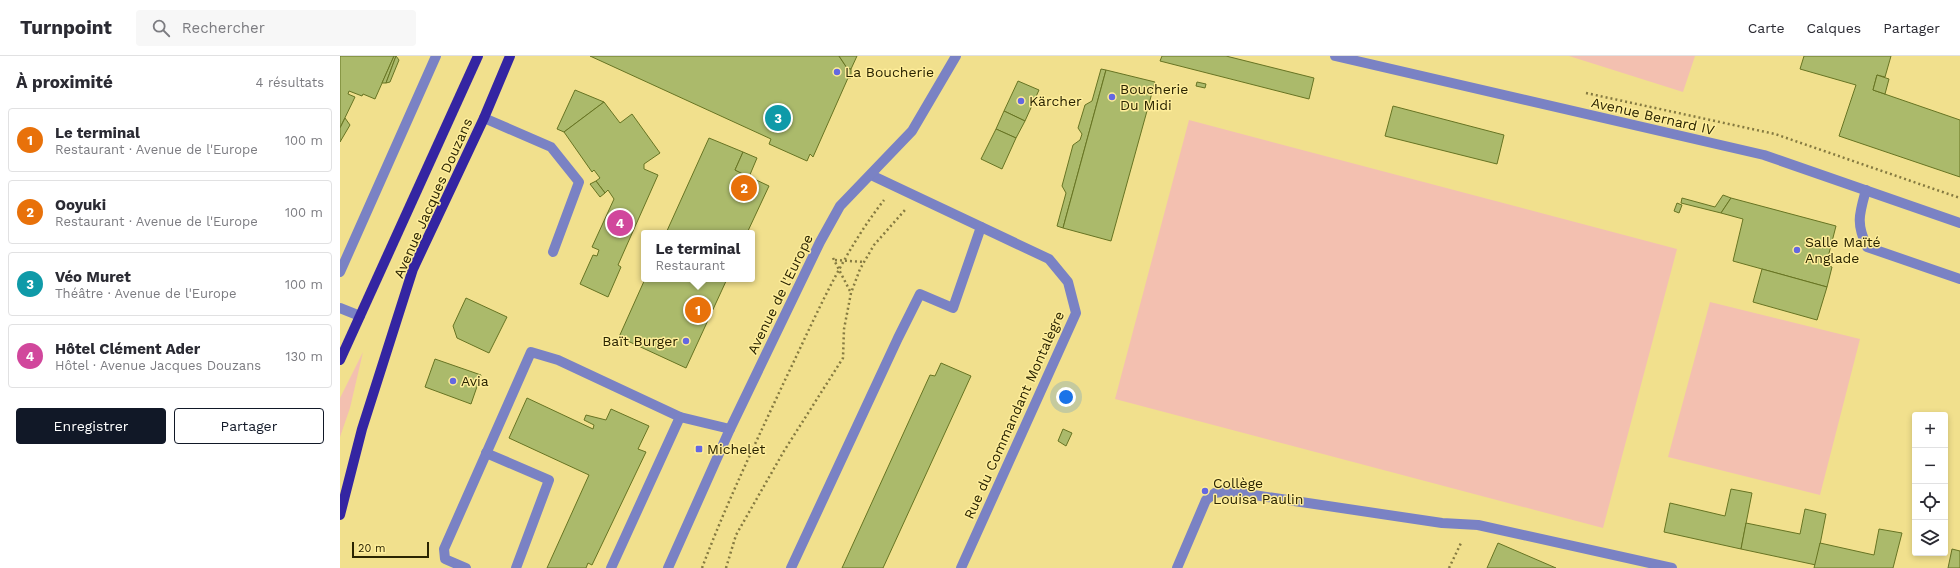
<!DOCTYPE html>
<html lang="fr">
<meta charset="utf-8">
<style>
body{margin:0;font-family:"Work Sans",sans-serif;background:#f7f7f7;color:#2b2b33}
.controls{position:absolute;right:12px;bottom:12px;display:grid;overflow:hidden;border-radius:4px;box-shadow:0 2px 6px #0003}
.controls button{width:36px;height:36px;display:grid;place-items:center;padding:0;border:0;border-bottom:1px solid #e1e1e2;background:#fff;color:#2b2b33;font:20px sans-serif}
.scale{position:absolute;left:12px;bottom:10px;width:77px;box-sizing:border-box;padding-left:4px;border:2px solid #2a2401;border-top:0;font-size:11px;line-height:14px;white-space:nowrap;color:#2a2401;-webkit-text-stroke:3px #feed9a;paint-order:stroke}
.you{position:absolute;left:726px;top:341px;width:14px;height:14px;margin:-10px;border:3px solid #fff;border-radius:50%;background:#1a73e8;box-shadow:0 0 0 6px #1a73e833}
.badge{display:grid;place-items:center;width:26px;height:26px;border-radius:50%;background:#111827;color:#fff;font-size:13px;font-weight:700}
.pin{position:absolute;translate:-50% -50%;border:2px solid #fff;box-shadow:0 1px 4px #0006}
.popup{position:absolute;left:301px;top:174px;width:114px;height:52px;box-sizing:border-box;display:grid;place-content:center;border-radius:4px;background:#fff;filter:drop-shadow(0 1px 3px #0005);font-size:13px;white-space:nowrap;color:#7c7c81}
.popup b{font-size:15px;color:#2b2b33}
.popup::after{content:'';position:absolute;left:50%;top:100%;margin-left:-8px;border:8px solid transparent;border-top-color:#fff}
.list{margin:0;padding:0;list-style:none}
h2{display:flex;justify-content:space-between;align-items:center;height:52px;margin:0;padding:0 16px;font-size:17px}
h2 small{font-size:13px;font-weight:400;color:#7c7c81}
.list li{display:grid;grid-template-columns:26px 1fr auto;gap:12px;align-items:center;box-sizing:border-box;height:64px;margin:0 8px 8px;padding:0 8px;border:1px solid #e1e1e2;border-radius:4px}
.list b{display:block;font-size:15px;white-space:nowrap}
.list p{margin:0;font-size:13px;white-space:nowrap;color:#7c7c81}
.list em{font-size:13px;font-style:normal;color:#7c7c81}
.actions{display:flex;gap:8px;padding:12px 16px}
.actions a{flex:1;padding:9px 0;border:1px solid #111827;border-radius:4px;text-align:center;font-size:14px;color:#111827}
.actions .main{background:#111827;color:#fff}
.icon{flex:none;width:22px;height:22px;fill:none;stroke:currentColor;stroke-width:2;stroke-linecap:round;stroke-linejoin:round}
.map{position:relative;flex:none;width:1620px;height:512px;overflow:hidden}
header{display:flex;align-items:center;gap:24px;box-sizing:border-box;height:56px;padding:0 20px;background:#fff;border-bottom:1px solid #e1e1e2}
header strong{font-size:19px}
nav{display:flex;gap:22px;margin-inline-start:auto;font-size:14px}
.search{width:280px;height:36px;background:#f7f7f7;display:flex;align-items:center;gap:10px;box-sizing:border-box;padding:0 14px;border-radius:4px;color:#7c7c81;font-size:15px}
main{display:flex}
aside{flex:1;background:#fff}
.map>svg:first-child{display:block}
.green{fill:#f3c0b0}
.building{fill:#abba6b;stroke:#677423}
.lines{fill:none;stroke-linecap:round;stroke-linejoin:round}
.path{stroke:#857a41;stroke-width:2.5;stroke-dasharray:2 3;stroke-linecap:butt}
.minor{stroke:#7a82c4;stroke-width:10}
.major{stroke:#3425a2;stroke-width:10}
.poi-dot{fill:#6468e1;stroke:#feed9a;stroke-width:1.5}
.labels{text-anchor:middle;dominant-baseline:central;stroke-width:3;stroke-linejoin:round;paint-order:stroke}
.poi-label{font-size:14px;fill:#2a2401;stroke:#feed9a;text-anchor:start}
.street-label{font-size:14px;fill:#2a2401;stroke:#feed9a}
</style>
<header>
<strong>Turnpoint</strong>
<div class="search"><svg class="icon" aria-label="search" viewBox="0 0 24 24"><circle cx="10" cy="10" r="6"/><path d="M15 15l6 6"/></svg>Rechercher</div>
<nav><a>Carte</a><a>Calques</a><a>Partager</a></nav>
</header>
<main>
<aside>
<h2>À proximité<small>4 résultats</small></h2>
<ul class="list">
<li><span class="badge" style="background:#e8710a">1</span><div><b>Le terminal</b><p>Restaurant · Avenue de l'Europe</p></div><em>100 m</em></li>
<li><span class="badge" style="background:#e8710a">2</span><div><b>Ooyuki</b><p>Restaurant · Avenue de l'Europe</p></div><em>100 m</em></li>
<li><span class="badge" style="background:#0f9aa8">3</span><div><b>Véo Muret</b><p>Théâtre · Avenue de l'Europe</p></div><em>100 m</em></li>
<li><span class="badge" style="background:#d1479c">4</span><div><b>Hôtel Clément Ader</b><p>Hôtel · Avenue Jacques Douzans</p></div><em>130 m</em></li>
</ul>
<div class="actions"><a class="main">Enregistrer</a><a>Partager</a></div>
</aside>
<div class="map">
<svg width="1620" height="512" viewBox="0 0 1620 512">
<rect width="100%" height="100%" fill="#f1e08d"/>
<g class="green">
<path d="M1229,0H1355L1343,36Z"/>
<path d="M849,64L1337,193L1263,472L775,343Z"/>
<path d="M1370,246L1520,283L1480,439L1328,401Z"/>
<path d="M23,296L10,352L0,381V342Z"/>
</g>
<g class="building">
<path d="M0,0H54L35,43L23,38L22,40L9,35L8,38L15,41L0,72Z"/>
<path d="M54,0H56L46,27H42Z"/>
<path d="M56,0L59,4L50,26L46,27Z"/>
<path d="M250,0H499L507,12L511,13V22H508L473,101L470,98L467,105L429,88L431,83Z"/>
<path d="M499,0H517L511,13L507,12Z"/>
<path d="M822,0H886L974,22L969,43L820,5Z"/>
<path d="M1464,0H1551L1545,21L1537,19L1533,34L1620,64V121L1499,80L1516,29L1460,13Z"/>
<path d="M761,13L766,14L723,172L717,170L726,137L722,130L733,89L740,84L742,78L738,72L745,49L752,45Z"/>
<path d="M766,14L815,26L771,185L723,172Z"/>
<path d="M1537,19L1549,23L1545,38L1533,34Z"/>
<path d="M678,25L699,34L685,65L664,55Z"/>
<path d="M857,26L866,28L865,32L856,30Z"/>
<path d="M235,34L264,46L224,76L217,73Z"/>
<path d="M264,46L280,67L292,58L320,97L304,108V113L318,119L278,209L281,211L268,241L240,228L253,199L257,200L259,194L252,191L274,143L268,134L265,137L256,125L260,122L254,114L252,116L224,76Z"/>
<path d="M1053,50L1164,79L1157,108L1045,80Z"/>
<path d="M664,55L685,65L676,82L656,73Z"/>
<path d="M5,62L10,69L0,86V72Z"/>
<path d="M656,73L676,82L662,113L641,103Z"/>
<path d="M369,82L403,96L395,114L429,130L407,177H326Z"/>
<path d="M403,96L417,102L409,121L395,114Z"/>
<path d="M256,125L265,137L260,141L250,128Z"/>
<path d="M1383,139L1391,142L1381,157L1341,147L1342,142L1375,151Z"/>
<path d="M1391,142L1496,170L1486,209L1492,211L1487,231L1393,205L1403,163L1381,157Z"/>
<path d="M1337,147L1342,149L1339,157L1334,155Z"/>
<path d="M1422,213L1487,231L1477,264L1413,246Z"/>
<path d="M305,223H387L346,312L279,281Z"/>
<path d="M126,242L167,261L149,297L117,282L113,270Z"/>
<path d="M95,303L141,319L131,348L85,331Z"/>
<path d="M601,307L631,320L543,512H502L590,319L595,320Z"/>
<path d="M187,342L253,373L254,369L244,364L246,359L266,364L271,353L309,370L298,393L306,396L252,509L248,507L246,512H207L249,419L169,382Z"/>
<path d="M723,373L732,377L726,390L718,385Z"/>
<path d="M1391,433L1412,437L1401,493L1324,476L1330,447L1385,460Z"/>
<path d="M1465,453L1486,458L1476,509L1401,493L1406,467L1460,478Z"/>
<path d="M1539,473L1562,477L1553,512H1474L1480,487L1534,499Z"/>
<path d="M1158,487L1216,512H1147Z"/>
<path d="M1612,493L1620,495V512H1608Z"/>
</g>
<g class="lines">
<g class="path">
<path d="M1246,37L1435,78L1620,142"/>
<path d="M493,202L511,237"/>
<path d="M495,204L524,206"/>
<path d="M362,512C386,448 416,386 445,324C475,262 501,199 544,144"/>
<path d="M386,512L396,479L444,395L503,302L504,273L511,237L520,213L534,189L565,154"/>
<path d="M1109,512L1121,487"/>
</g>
<g class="minor">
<path d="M995,0L1424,99L1620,167"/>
<path d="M144,62L211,91L239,126L213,196"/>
<path d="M531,119L709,203L728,226L736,257L621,512"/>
<path d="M1526,134C1519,159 1516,167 1527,191L1620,223"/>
<path d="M0,216L96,0"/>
<path d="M0,252L20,260"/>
<path d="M146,397L209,424L176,512"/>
<path d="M126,512L105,503L104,493L191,296L218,304L340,361L390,373"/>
<path d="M271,512L340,361"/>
<path d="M328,512L390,373L480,186L500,150L572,75L616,0"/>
<path d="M451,512L558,282L580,238L613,252L641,171"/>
<path d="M837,512L866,444L875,437L887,435L1102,467L1138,469L1332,512"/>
</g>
<g class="major">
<path d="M0,304L138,0"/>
<path d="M0,459L22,373L73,213L144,62L170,0"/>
</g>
</g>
<g class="poi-dot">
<circle cx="497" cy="16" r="4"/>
<circle cx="772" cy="41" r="4"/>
<circle cx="681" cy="45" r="4"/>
<circle cx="1457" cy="194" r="4"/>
<circle cx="346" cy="285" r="4"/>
<circle cx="113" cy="325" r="4"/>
<rect x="355" y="389" width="8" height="8" rx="2"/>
<circle cx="865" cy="435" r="4"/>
</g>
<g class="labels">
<g class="poi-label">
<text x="505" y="16">La Boucherie</text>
<text x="780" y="33">Boucherie<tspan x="780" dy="16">Du Midi</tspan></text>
<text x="689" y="45">Kärcher</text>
<text x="1465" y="186">Salle Maïté<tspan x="1465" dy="16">Anglade</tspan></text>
<text x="338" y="285" text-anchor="end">Baït Burger</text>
<text x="121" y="325">Avia</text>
<text x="367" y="393">Michelet</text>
<text x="873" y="427">Collège<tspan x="873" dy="16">Louisa Paulin</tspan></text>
</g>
<g class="street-label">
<text transform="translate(1313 60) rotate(13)">Avenue Bernard IV</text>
<text transform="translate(93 142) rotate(-66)">Avenue Jacques Douzans</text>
<text transform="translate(440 238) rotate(-64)">Avenue de l'Europe</text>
<text transform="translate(674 359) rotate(-66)">Rue du Commandant Montalègre</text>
</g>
</g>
</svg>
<div class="controls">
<button>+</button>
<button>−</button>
<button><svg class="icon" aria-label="locate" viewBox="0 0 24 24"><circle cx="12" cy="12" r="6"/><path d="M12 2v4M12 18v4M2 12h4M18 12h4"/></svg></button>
<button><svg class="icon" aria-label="layers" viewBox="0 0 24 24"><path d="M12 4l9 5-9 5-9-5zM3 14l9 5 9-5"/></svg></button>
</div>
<div class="scale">20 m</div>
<div class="you"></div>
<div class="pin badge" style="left:358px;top:254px;background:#e8710a">1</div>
<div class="popup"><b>Le terminal</b>Restaurant</div>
<div class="pin badge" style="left:404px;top:132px;background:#e8710a">2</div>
<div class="pin badge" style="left:438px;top:62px;background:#0f9aa8">3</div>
<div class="pin badge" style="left:280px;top:167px;background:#d1479c">4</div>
</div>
</main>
